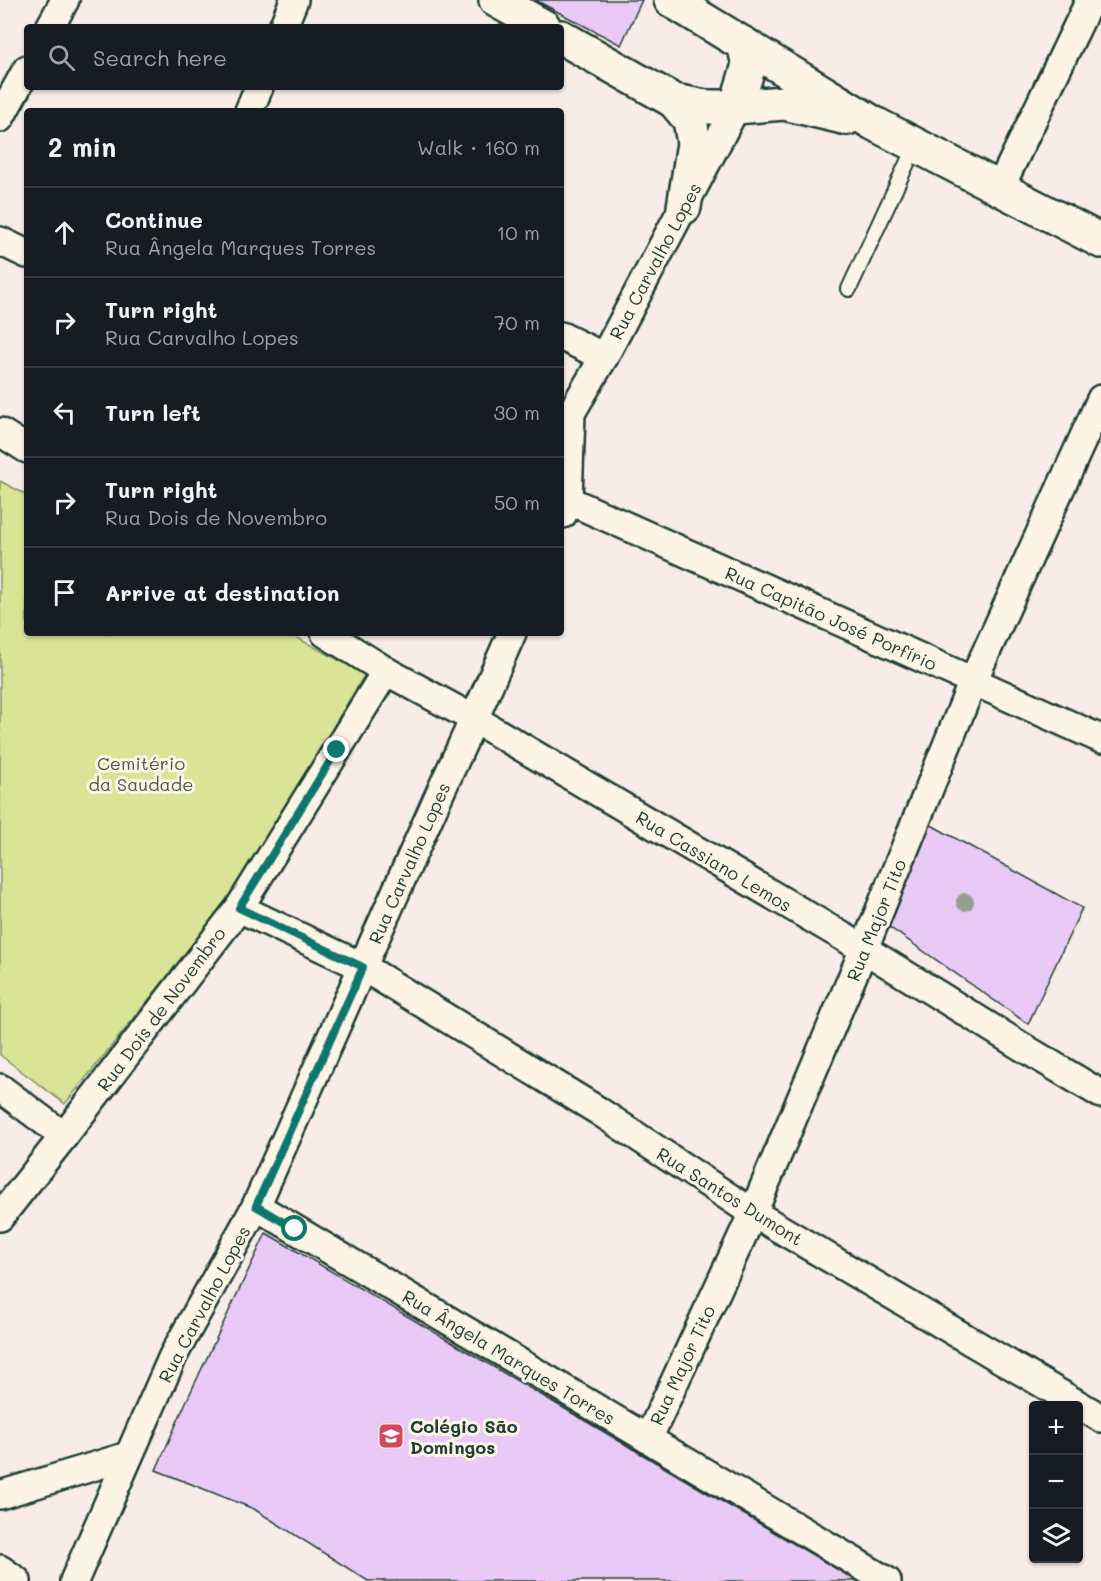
<!DOCTYPE html>
<meta charset="utf-8">
<style>
body{margin:0;font-family:Mali,sans-serif;background:#242831;color:#f1f3f6}
.controls{position:absolute;right:18px;bottom:18px;display:grid;overflow:hidden;border-radius:6px;box-shadow:0 2px 4px #0004}
.controls button{width:54px;height:54px;display:grid;place-items:center;padding:0;border:0;border-bottom:2px solid #363941;background:#171b24;color:#f1f3f6;font:30px sans-serif}
.stop{position:absolute;width:18px;height:18px;margin:-14px;border:4px solid #0f766e;border-radius:50%;background:#fff}
.stop.end{background:#0f766e;border-color:#fff;box-shadow:0 2px 6px #0008}
.list{margin:0;padding:0;list-style:none}
h2{display:flex;justify-content:space-between;align-items:center;height:78px;margin:0;padding:0 24px;font-size:26px}
h2 small{font-size:20px;font-weight:400;color:#9ea1a6}
.list li{display:grid;grid-template-columns:39px 1fr auto;gap:18px;align-items:center;box-sizing:border-box;height:90px;padding:0 24px;border-top:2px solid #363941}
.list b{display:block;font-size:22px;white-space:nowrap}
.list p{margin:0;font-size:20px;white-space:nowrap;color:#9ea1a6}
.list em{font-size:20px;font-style:normal;color:#9ea1a6}
.icon{flex:none;width:33px;height:33px;fill:none;stroke:currentColor;stroke-width:2;stroke-linecap:round;stroke-linejoin:round}
.map{position:relative;flex:none;width:1101px;height:1581px;overflow:hidden}
.search{position:absolute;background:#171b24;box-shadow:0 2px 4px #0004;left:24px;top:24px;width:540px;height:66px;display:flex;align-items:center;gap:15px;box-sizing:border-box;padding:0 21px;border-radius:6px;color:#9ea1a6;font-size:22px}
.panel{position:absolute;background:#171b24;box-shadow:0 2px 4px #0004;left:24px;top:108px;width:540px;height:528px;border-radius:6px}
.map>svg:first-child{display:block}
.green{fill:#d9e497;stroke:#7c9066;stroke-width:1.5}
.building{fill:#e9c9f6;stroke:#1f3d34;stroke-width:1.5}
.lines{fill:none;stroke-linecap:round;stroke-linejoin:round}
.lane-casing{stroke:#1f3d34;stroke-width:18}
.street-casing{stroke:#1f3d34;stroke-width:32}
.secondary-casing{stroke:#1f3d34;stroke-width:38}
.lane{stroke:#fcf5e5;stroke-width:14}
.street{stroke:#fcf5e5;stroke-width:27}
.secondary{stroke:#fcf5e5;stroke-width:33}
.tree{fill:#959e90}
.route{stroke:#0f766e;stroke-width:8}
.labels{text-anchor:middle;dominant-baseline:central;stroke-width:6;stroke-linejoin:round;paint-order:stroke}
.street-label{font-size:18px;fill:#1f3d34;stroke:#fcf5e5}
.park-label{font-size:18px;fill:#445e48;stroke:#fcf5e5}
.poi-label{font-size:18px;font-weight:bold;fill:#1f3d34;stroke:#fcf5e5;text-anchor:start}
</style>
<div class="map">
<svg width="1101" height="1581" viewBox="0 0 1101 1581">
<rect width="100%" height="100%" fill="#f8ece8"/>
<filter id="ink" filterUnits="userSpaceOnUse"><feTurbulence type="fractalNoise" baseFrequency=".0167" numOctaves="2"/><feDisplacementMap in="SourceGraphic" scale="12" xChannelSelector="R" yChannelSelector="G"/><feConvolveMatrix kernelMatrix="1 2 1 2 8 2 1 2 1" color-interpolation-filters="sRGB"/></filter>
<g filter="url(#ink)">
<path class="green" d="M0,481L27,495V633H288L365,674L231,897L65,1104L0,1055Z"/>
<g class="building">
<path d="M535,0H642L621,45Z"/>
<path d="M924,821L1082,908L1028,1024L879,920Z"/>
<path d="M266,1233L857,1581H368L254,1509L156,1470L186,1402Z"/>
</g>
<g class="lines">
<g class="lane-casing">
<path id="lane" d="M849,289L915,146"/>
</g>
<g class="street-casing">
<g id="street">
<path d="M50,27L65,0"/>
<path d="M283,27L294,0"/>
<path d="M249,111L259,87"/>
<path d="M0,118L27,69"/>
<path d="M1000,188L1090,0"/>
<path d="M0,241L27,254"/>
<path d="M561,336L604,357"/>
<path d="M561,423L571,413L604,357L736,107"/>
<path d="M0,432L27,449"/>
<path d="M561,497L973,681L1101,739"/>
<path d="M563,514L568,501L571,413"/>
<path d="M325,633L386,671L474,719L864,949L1019,1045L1101,1094"/>
<path d="M239,908L363,967L597,1110L753,1213L1101,1418"/>
<path d="M0,1088L64,1136"/>
<path d="M256,1206L887,1581"/>
<path d="M0,1217L64,1136L239,908L386,671"/>
<path d="M648,1439L753,1213L864,949L973,681L1101,399"/>
<path d="M0,1495L128,1456"/>
<path d="M0,1569L17,1581"/>
<path d="M74,1581L173,1356L256,1206L439,795L474,719L512,633"/>
</g>
</g>
<g class="secondary-casing">
<g id="secondary">
<path d="M496,0L544,27"/>
<path d="M671,0L873,123L1101,241"/>
<path d="M561,37L674,101L705,107H736L784,103L847,118"/>
<path d="M674,101L690,120L694,143L684,207"/>
<path d="M736,107L749,65L744,44"/>
</g>
</g>
<use href="#lane" class="lane"/>
<use href="#street" class="street"/>
<use href="#secondary" class="secondary"/>
</g>
<circle class="tree" cx="965" cy="902" r="9"/>
</g>
<g class="lines" filter="url(#ink)">
<path class="route" d="M295,1229L256,1206L363,967L239,908L337,750"/>
</g>
<defs>
<g id="school-square" transform="scale(1.35)"><rect x="-9" y="-9" width="18" height="18" rx="4" fill="#d1495b" stroke="#fcf5e5"/><path d="M0-5L7-2L0 1L-7-2ZM-4 1L0 2.5L4 1V4Q0 6-4 4Z" fill="#fff"/></g>
</defs>
<g fill-rule="evenodd">
<use href="#school-square" x="391" y="1436"/>
</g>
<g class="labels">
<g class="street-label">
<text transform="translate(655 261) rotate(-62)">Rua Carvalho Lopes</text>
<text transform="translate(831 618) rotate(24)">Rua Capitão José Porfírio</text>
<text transform="translate(714 861) rotate(31)">Rua Cassiano Lemos</text>
<text transform="translate(409 863) rotate(-66)">Rua Carvalho Lopes</text>
<text transform="translate(876 920) rotate(-68)">Rua Major Tito</text>
<text transform="translate(161 1009) rotate(-53)">Rua Dois de Novembro</text>
<text transform="translate(730 1196) rotate(32)">Rua Santos Dumont</text>
<text transform="translate(204 1304) rotate(-62)">Rua Carvalho Lopes</text>
<text transform="translate(509 1357) rotate(31)">Rua Ângela Marques Torres</text>
<text transform="translate(682 1365) rotate(-65)">Rua Major Tito</text>
</g>
<g class="park-label">
<text x="141" y="763">Cemitério<tspan x="141" dy="21">da Saudade</tspan></text>
</g>
<g class="poi-label">
<text x="410" y="1426">Colégio São<tspan x="410" dy="21">Domingos</tspan></text>
</g>
</g>
</svg>
<div class="controls">
<button>+</button>
<button>−</button>
<button><svg class="icon" aria-label="layers" viewBox="0 0 24 24"><path d="M12 4l9 5-9 5-9-5zM3 14l9 5 9-5"/></svg></button>
</div>
<div class="stop" style="left:295px;top:1229px"></div>
<div class="stop end" style="left:337px;top:750px"></div>
<div class="search"><svg class="icon" aria-label="search" viewBox="0 0 24 24"><circle cx="10" cy="10" r="6"/><path d="M15 15l6 6"/></svg>Search here</div>
<section class="panel">
<h2>2 min<small>Walk · 160 m</small></h2>
<ul class="list">
<li><svg class="icon" aria-label="ahead" viewBox="0 0 24 24"><path d="M12 20V5M6 11l6-6 6 6"/></svg><div><b>Continue</b><p>Rua Ângela Marques Torres</p></div><em>10 m</em></li>
<li><svg class="icon" aria-label="right" viewBox="0 0 24 24"><path d="M7 20v-9h11M14 6l5 5-5 5"/></svg><div><b>Turn right</b><p>Rua Carvalho Lopes</p></div><em>70 m</em></li>
<li><svg class="icon" aria-label="left" viewBox="0 0 24 24"><path d="M17 20v-9H6M10 6l-5 5 5 5"/></svg><div><b>Turn left</b></div><em>30 m</em></li>
<li><svg class="icon" aria-label="right" viewBox="0 0 24 24"><path d="M7 20v-9h11M14 6l5 5-5 5"/></svg><div><b>Turn right</b><p>Rua Dois de Novembro</p></div><em>50 m</em></li>
<li><svg class="icon" aria-label="arrive" viewBox="0 0 24 24"><path d="M6 21V4h12l-3 4 3 4H6"/></svg><div><b>Arrive at destination</b></div></li>
</ul>
</section>
</div>
